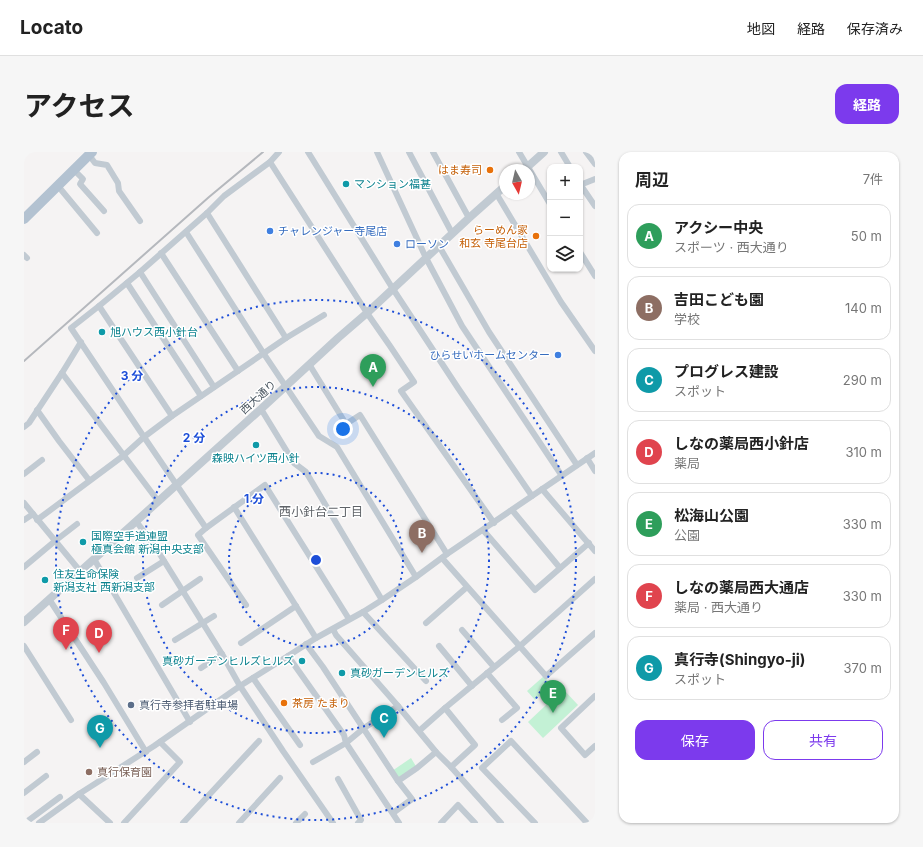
<!DOCTYPE html>
<html lang="ja">
<meta charset="utf-8">
<style>
body{margin:0;font-family:Inter,"Noto Sans JP",sans-serif;background:#f6f6f6;color:#222}
.controls{position:absolute;right:12px;top:12px;display:grid;overflow:hidden;border-radius:8px;box-shadow:0 1px 3px #0004}
.controls button{width:36px;height:36px;display:grid;place-items:center;padding:0;border:0;border-bottom:1px solid #e0e0e0;background:#fff;color:#222;font:20px sans-serif}
.compass{position:absolute;left:475px;top:12px;width:36px;height:36px;border-radius:50%;background:#fff;box-shadow:0 1px 3px #0004;rotate:172deg}
.you{position:absolute;left:319px;top:277px;width:14px;height:14px;margin:-10px;border:3px solid #fff;border-radius:50%;background:#1a73e8;box-shadow:0 0 0 6px #1a73e833}
.badge{display:grid;place-items:center;width:26px;height:26px;border-radius:50%;background:#7c3aed;color:#fff;font-size:13px;font-weight:700}
.pin{position:absolute;translate:-50% -33px;filter:drop-shadow(0 1px 2px #0008)}
.pin::after{content:'';position:absolute;top:21px;width:14px;height:12px;background:inherit;clip-path:polygon(0 0,100% 0,50% 100%)}
.list{margin:0;padding:0;list-style:none}
h2{display:flex;justify-content:space-between;align-items:center;height:52px;margin:0;padding:0 16px;font-size:17px}
h2 small{font-size:13px;font-weight:400;color:#767676}
.list li{display:grid;grid-template-columns:26px 1fr auto;gap:12px;align-items:center;box-sizing:border-box;height:64px;margin:0 8px 8px;padding:0 8px;border:1px solid #e0e0e0;border-radius:12px}
.list b{display:block;font-size:15px;white-space:nowrap}
.list p{margin:0;font-size:13px;white-space:nowrap;color:#767676}
.list em{font-size:13px;font-style:normal;color:#767676}
.actions{display:flex;gap:8px;padding:12px 16px}
.actions a{flex:1;padding:9px 0;border:1px solid #7c3aed;border-radius:12px;text-align:center;font-size:14px;color:#7c3aed}
.actions .main{background:#7c3aed;color:#fff}
.icon{flex:none;width:22px;height:22px;fill:none;stroke:currentColor;stroke-width:2;stroke-linecap:round;stroke-linejoin:round}
.map{position:relative;flex:none;width:571px;height:671px;overflow:hidden;border-radius:12px}
header{display:flex;align-items:center;gap:24px;box-sizing:border-box;height:56px;padding:0 20px;background:#fff;border-bottom:1px solid #e0e0e0}
header strong{font-size:19px}
nav{display:flex;gap:22px;margin-inline-start:auto;font-size:14px}
.intro{display:flex;align-items:center;justify-content:space-between;box-sizing:border-box;height:96px;padding:0 24px}
h1{margin:0;font-size:28px}
.button{padding:10px 18px;border-radius:12px;background:#7c3aed;color:#fff;font-size:14px;font-weight:700}
main{display:flex;gap:24px;padding:0 24px}
aside{flex:1;background:#fff;border-radius:12px;box-shadow:0 1px 3px #0004}
.map>svg:first-child{display:block}
.green{fill:#c3f1d5}
.lines{fill:none;stroke-linecap:round;stroke-linejoin:round}
.minor{stroke:#c1cad2;stroke-width:6}
.tertiary{stroke:#c1cad2;stroke-width:8}
.primary{stroke:#b3c2d1;stroke-width:10}
.rail{stroke:#b5b8bd;stroke-width:2}
.ring{fill:none;stroke:#1d4ed8;stroke-width:2;stroke-dasharray:2 4}
.food-dot{fill:#e8710a;stroke:#fff;stroke-width:1.5}
.culture-dot{fill:#0f9aa8;stroke:#fff;stroke-width:1.5}
.shop-dot{fill:#3f7fe0;stroke:#fff;stroke-width:1.5}
.service-dot{fill:#5c6f8a;stroke:#fff;stroke-width:1.5}
.education-dot{fill:#8d6e63;stroke:#fff;stroke-width:1.5}
.labels{text-anchor:middle;dominant-baseline:central;stroke-width:3;stroke-linejoin:round;paint-order:stroke}
.food-label{font-size:11px;fill:#c56008;stroke:#fff;text-anchor:end}
.culture-label{font-size:11px;fill:#0d838f;stroke:#fff;text-anchor:start}
.shop-label{font-size:11px;fill:#366cbe;stroke:#fff;text-anchor:start}
.street-label{font-size:11px;fill:#4a5661;stroke:#fff}
.service-label{font-size:11px;fill:#4e5e75;stroke:#fff;text-anchor:start}
.education-label{font-size:11px;fill:#785e54;stroke:#fff;text-anchor:start}
.neighbourhood-label{font-size:12px;fill:#5f6368;stroke:#fff}
.centre{fill:#1d4ed8;stroke:#fff;stroke-width:2}
.ring-label{font-size:12px;text-anchor:middle;font-weight:bold;fill:#1d4ed8;stroke:#fff;stroke-width:3;stroke-linejoin:round;paint-order:stroke}
</style>
<header>
<strong>Locato</strong>
<nav><a>地図</a><a>経路</a><a>保存済み</a></nav>
</header>
<div class="intro"><h1>アクセス</h1><a class="button">経路</a></div>
<main>
<div class="map">
<svg width="571" height="671" viewBox="0 0 571 671">
<rect width="100%" height="100%" fill="#f5f3f3"/>
<g class="green">
<path d="M520,524L527,533L511,548L503,539Z"/>
<path d="M539,537L554,553L519,586L504,570Z"/>
<path d="M387,606L393,616L374,629L368,619Z"/>
</g>
<g class="lines">
<g class="minor">
<path d="M284,0L369,137L434,236L508,344"/>
<path d="M353,0L402,106L438,174L538,324"/>
<path d="M385,0L428,81"/>
<path d="M409,0L445,66"/>
<path d="M495,0L526,52"/>
<path d="M537,0L546,15"/>
<path d="M562,0L571,12"/>
<path d="M65,3L71,11L83,13L94,31L95,39L116,69"/>
<path d="M246,10L343,161L366,194L390,230L377,239L470,371"/>
<path d="M50,18L59,27L56,32L80,59"/>
<path d="M556,32L571,54"/>
<path d="M556,33L571,27"/>
<path d="M34,34L73,81"/>
<path d="M472,41L537,150L571,199"/>
<path d="M183,61L262,186"/>
<path d="M162,80L240,202L295,284L313,295L392,425"/>
<path d="M415,94L465,180L553,313"/>
<path d="M556,100L571,124"/>
<path d="M137,101L214,219"/>
<path d="M0,103L3,106"/>
<path d="M116,120L190,235"/>
<path d="M103,131L177,244"/>
<path d="M75,154L148,264"/>
<path d="M285,212L322,272L336,263L423,402"/>
<path d="M38,221L134,349"/>
<path d="M237,257L270,311L282,320L358,448"/>
<path d="M13,258L35,289L65,328"/>
<path d="M0,275L5,271L38,221L57,190"/>
<path d="M563,306L571,319"/>
<path d="M0,322L18,308"/>
<path d="M518,337L571,399"/>
<path d="M0,351L56,419"/>
<path d="M210,355L292,486"/>
<path d="M488,358L536,416"/>
<path d="M0,368L9,362"/>
<path d="M13,368L99,304L120,285L148,264L262,186L300,163"/>
<path d="M112,369L132,396L198,502L216,534L259,599L309,671"/>
<path d="M182,376L120,285L47,176L75,154L116,120L183,61L200,44L246,10L255,0"/>
<path d="M459,378L511,438L565,391"/>
<path d="M418,406L522,524L571,481"/>
<path d="M70,407L166,570"/>
<path d="M0,415L31,389L53,372"/>
<path d="M113,426L140,409"/>
<path d="M25,447L80,531L122,600"/>
<path d="M138,453L176,427"/>
<path d="M222,453L174,383L182,376L241,333L325,467"/>
<path d="M339,460L402,529"/>
<path d="M402,471L443,435"/>
<path d="M309,477L312,483L374,554L412,600L427,615L477,671"/>
<path d="M438,478L470,515"/>
<path d="M151,488L190,464"/>
<path d="M217,491L272,454"/>
<path d="M282,492L299,515L374,629L388,647L369,661"/>
<path d="M0,494L47,568"/>
<path d="M415,494L448,534"/>
<path d="M264,504L320,583L322,591L375,671"/>
<path d="M177,516L198,502"/>
<path d="M463,521L493,556L478,568"/>
<path d="M229,526L276,593"/>
<path d="M571,544L537,576L561,603L571,594"/>
<path d="M421,556L451,593L427,615"/>
<path d="M395,579L421,556L496,494L571,427"/>
<path d="M0,610L13,600"/>
<path d="M289,610L322,591L340,576L374,554"/>
<path d="M314,627L337,668L334,671"/>
<path d="M374,629L393,616L412,600"/>
<path d="M0,641L22,624"/>
<path d="M55,642L86,671"/>
<path d="M1,671L36,645"/>
<path d="M15,671L55,642L130,594L216,534L264,504L292,486L339,460L358,448L392,425L423,402L571,301"/>
<path d="M100,671L156,610L136,590"/>
<path d="M159,671L235,589"/>
<path d="M215,671L256,626"/>
<path d="M272,671L281,662"/>
<path d="M417,671L434,653L451,671"/>
<path d="M511,671L458,616L487,589L563,671"/>
</g>
<g class="tertiary">
<path d="M500,18L520,0"/>
<path d="M0,470L237,257L314,186L343,161L445,66L481,34"/>
</g>
<path class="primary" d="M0,67L68,0"/>
<path class="rail" d="M0,209L185,45L239,0"/>
</g>
<g class="ring">
<circle cx="292" cy="408" r="87"/>
<circle cx="292" cy="408" r="173"/>
<circle cx="292" cy="408" r="260"/>
</g>
<g class="food-dot">
<circle cx="466" cy="18" r="4"/>
<circle cx="512" cy="84" r="4"/>
<circle cx="260" cy="551" r="4"/>
</g>
<g class="culture-dot">
<circle cx="322" cy="32" r="4"/>
<circle cx="78" cy="180" r="4"/>
<circle cx="232" cy="293" r="4"/>
<circle cx="59" cy="390" r="4"/>
<circle cx="21" cy="428" r="4"/>
<circle cx="278" cy="509" r="4"/>
<circle cx="318" cy="521" r="4"/>
</g>
<g class="shop-dot">
<circle cx="246" cy="79" r="4"/>
<circle cx="373" cy="92" r="4"/>
<circle cx="534" cy="203" r="4"/>
</g>
<circle class="service-dot" cx="107" cy="553" r="4"/>
<circle class="education-dot" cx="65" cy="620" r="4"/>
<g class="labels">
<g class="food-label">
<text x="458" y="18">はま寿司</text>
<text x="504" y="78">らーめん家<tspan x="504" dy="13">和玄 寺尾台店</tspan></text>
<text x="268" y="551" text-anchor="start">茶房 たまり</text>
</g>
<g class="culture-label">
<text x="330" y="32">マンション福甚</text>
<text x="86" y="180">旭ハウス西小針台</text>
<text x="232" y="306" text-anchor="middle">森映ハイツ西小針</text>
<text x="67" y="384">国際空手道連盟<tspan x="67" dy="13">極真会館 新潟中央支部</tspan></text>
<text x="29" y="422">住友生命保険<tspan x="29" dy="13">新潟支社 西新潟支部</tspan></text>
<text x="270" y="509" text-anchor="end">真砂ガーデンヒルズヒルズ</text>
<text x="326" y="521">真砂ガーデンヒルズ</text>
</g>
<g class="shop-label">
<text x="254" y="79">チャレンジャー寺尾店</text>
<text x="381" y="92">ローソン</text>
<text x="526" y="203" text-anchor="end">ひらせいホームセンター</text>
</g>
<g class="street-label">
<text transform="translate(234 245) rotate(-42)">西大通り</text>
</g>
<g class="service-label">
<text x="115" y="553">真行寺参拝者駐車場</text>
</g>
<g class="education-label">
<text x="73" y="620">真行保育園</text>
</g>
<g class="neighbourhood-label">
<text x="297" y="359">西小針台二丁目</text>
</g>
</g>
<circle cx="292" cy="408" r="6" class="centre"/>
<g class="ring-label">
<text x="108" y="228">3 分</text>
<text x="170" y="290">2 分</text>
<text x="230" y="351">1 分</text>
</g>
</svg>
<div class="controls">
<button>+</button>
<button>−</button>
<button><svg class="icon" aria-label="layers" viewBox="0 0 24 24"><path d="M12 4l9 5-9 5-9-5zM3 14l9 5 9-5"/></svg></button>
</div>
<svg class="compass" viewBox="-18 -18 36 36"><path d="M0-13l5 13h-10z" fill="#e53935"/><path d="M0 13l5-13h-10z" fill="#767676"/></svg>
<div class="you"></div>
<div class="pin badge" style="left:349px;top:235px;background:#2e9e5b">A</div>
<div class="pin badge" style="left:398px;top:401px;background:#8d6e63">B</div>
<div class="pin badge" style="left:360px;top:586px;background:#0f9aa8">C</div>
<div class="pin badge" style="left:75px;top:501px;background:#e0444e">D</div>
<div class="pin badge" style="left:529px;top:561px;background:#2e9e5b">E</div>
<div class="pin badge" style="left:42px;top:498px;background:#e0444e">F</div>
<div class="pin badge" style="left:76px;top:596px;background:#0f9aa8">G</div>
</div>
<aside>
<h2>周辺<small>7件</small></h2>
<ul class="list">
<li><span class="badge" style="background:#2e9e5b">A</span><div><b>アクシー中央</b><p>スポーツ · 西大通り</p></div><em>50 m</em></li>
<li><span class="badge" style="background:#8d6e63">B</span><div><b>吉田こども園</b><p>学校</p></div><em>140 m</em></li>
<li><span class="badge" style="background:#0f9aa8">C</span><div><b>プログレス建設</b><p>スポット</p></div><em>290 m</em></li>
<li><span class="badge" style="background:#e0444e">D</span><div><b>しなの薬局西小針店</b><p>薬局</p></div><em>310 m</em></li>
<li><span class="badge" style="background:#2e9e5b">E</span><div><b>松海山公園</b><p>公園</p></div><em>330 m</em></li>
<li><span class="badge" style="background:#e0444e">F</span><div><b>しなの薬局西大通店</b><p>薬局 · 西大通り</p></div><em>330 m</em></li>
<li><span class="badge" style="background:#0f9aa8">G</span><div><b>真行寺(Shingyo-ji)</b><p>スポット</p></div><em>370 m</em></li>
</ul>
<div class="actions"><a class="main">保存</a><a>共有</a></div>
</aside>
</main>
